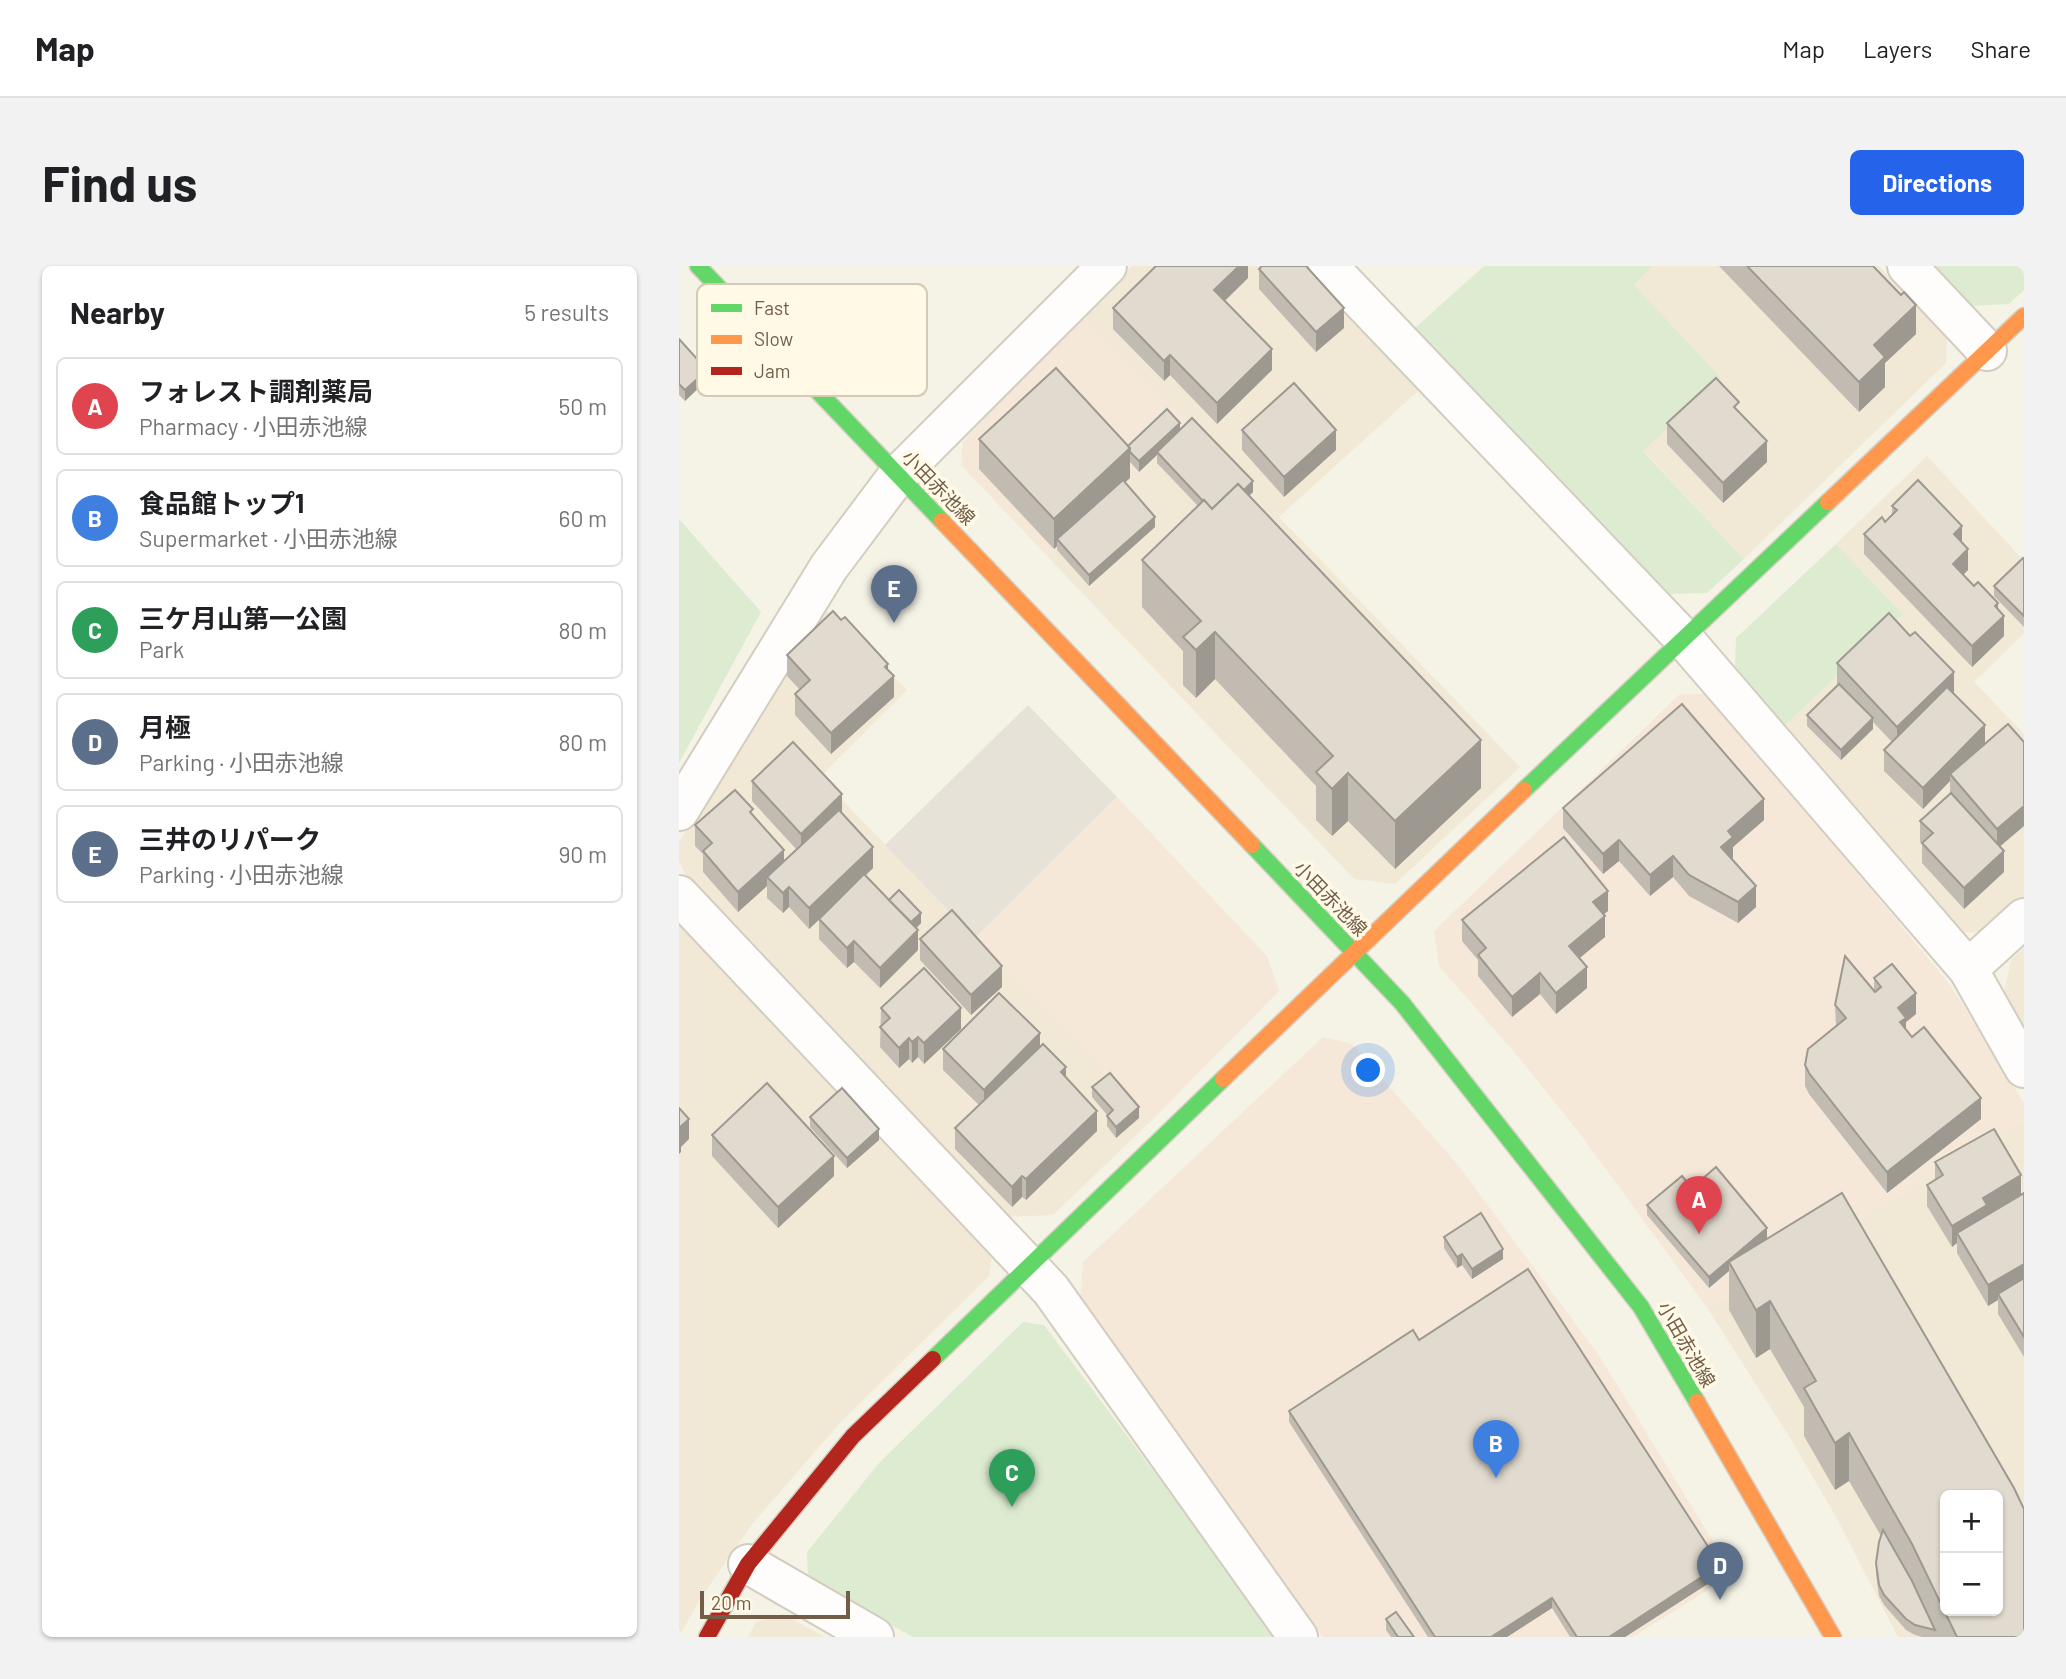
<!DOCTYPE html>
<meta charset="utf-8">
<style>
body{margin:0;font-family:Barlow,"Noto Sans JP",sans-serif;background:#f2f2f2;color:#202124}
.controls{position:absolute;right:21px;bottom:21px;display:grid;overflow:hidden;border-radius:10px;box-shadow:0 2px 5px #0004}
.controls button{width:63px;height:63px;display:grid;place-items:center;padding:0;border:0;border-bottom:2px solid #e0e0e0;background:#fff;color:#202124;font:35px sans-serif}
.scale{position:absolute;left:21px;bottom:18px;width:150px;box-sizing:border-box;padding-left:7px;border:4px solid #715d48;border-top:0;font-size:19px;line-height:24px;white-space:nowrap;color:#715d48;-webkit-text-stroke:5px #fff9e5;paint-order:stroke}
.you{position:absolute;left:690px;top:805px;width:24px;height:24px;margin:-18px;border:5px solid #fff;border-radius:50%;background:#1a73e8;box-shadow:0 0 0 10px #1a73e833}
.badge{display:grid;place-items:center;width:46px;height:46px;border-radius:50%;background:#2563eb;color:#fff;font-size:23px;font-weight:700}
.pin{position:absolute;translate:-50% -58px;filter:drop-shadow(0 2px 4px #0008)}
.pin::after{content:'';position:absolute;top:37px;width:24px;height:21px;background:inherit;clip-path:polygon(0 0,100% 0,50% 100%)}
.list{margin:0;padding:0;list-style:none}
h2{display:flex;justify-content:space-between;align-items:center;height:91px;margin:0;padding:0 28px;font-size:30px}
h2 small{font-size:23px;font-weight:400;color:#757577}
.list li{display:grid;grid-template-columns:46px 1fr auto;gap:21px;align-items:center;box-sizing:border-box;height:98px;margin:0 14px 14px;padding:0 14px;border:2px solid #e0e0e0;border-radius:10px}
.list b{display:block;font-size:26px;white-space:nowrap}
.list p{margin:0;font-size:23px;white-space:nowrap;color:#757577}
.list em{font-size:23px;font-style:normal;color:#757577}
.map{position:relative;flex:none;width:1345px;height:1371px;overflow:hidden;border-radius:10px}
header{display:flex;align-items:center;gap:42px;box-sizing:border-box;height:98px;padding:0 35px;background:#fff;border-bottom:2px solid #e0e0e0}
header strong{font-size:33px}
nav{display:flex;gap:38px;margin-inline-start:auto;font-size:24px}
.intro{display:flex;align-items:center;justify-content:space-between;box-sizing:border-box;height:168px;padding:0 42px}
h1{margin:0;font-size:49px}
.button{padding:18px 32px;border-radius:10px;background:#2563eb;color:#fff;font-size:24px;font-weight:700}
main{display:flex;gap:42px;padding:0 42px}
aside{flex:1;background:#fff;border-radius:10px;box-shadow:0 2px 5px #0004}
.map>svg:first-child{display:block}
.residential{fill:#f1e9d6;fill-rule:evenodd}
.commercial{fill:#f6e8d9}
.industrial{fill:#e7e2d7}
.green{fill:#ddecd1}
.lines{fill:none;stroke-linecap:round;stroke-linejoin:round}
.street-casing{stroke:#d3cdc1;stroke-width:42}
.fast-casing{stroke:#d5cfc3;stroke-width:19}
.slow-casing{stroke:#d5cfc3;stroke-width:19}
.jam-casing{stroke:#d5cfc3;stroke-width:19}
.street{stroke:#fefdfb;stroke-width:38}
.fast{stroke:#63d668;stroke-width:16}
.slow{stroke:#ff974d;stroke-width:16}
.jam{stroke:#b3261e;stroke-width:16}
.wall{fill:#c2bbb1}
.shaded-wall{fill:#9e9990}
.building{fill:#e1dace;stroke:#9e9990;stroke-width:2;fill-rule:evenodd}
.labels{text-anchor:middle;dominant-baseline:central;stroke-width:7;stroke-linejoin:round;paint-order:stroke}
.street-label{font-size:19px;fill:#715d48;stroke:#fff9e5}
.key{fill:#fff9e5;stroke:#d4cab6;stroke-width:2}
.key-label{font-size:19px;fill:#715d48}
</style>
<header>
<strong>Map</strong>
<nav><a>Map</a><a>Layers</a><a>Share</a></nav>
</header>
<div class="intro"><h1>Find us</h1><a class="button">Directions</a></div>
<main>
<aside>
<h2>Nearby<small>5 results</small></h2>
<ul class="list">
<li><span class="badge" style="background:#e0444e">A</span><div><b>フォレスト調剤薬局</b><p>Pharmacy · 小田赤池線</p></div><em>50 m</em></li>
<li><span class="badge" style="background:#3f7fe0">B</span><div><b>食品館トップ1</b><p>Supermarket · 小田赤池線</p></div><em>60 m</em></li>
<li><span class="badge" style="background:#2e9e5b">C</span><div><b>三ケ月山第一公園</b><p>Park</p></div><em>80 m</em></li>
<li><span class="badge" style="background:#5c6f8a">D</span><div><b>月極</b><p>Parking · 小田赤池線</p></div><em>80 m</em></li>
<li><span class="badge" style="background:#5c6f8a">E</span><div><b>三井のリパーク</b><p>Parking · 小田赤池線</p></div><em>90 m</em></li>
</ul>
</aside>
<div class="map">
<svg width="1345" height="1371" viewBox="0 0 1345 1371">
<rect width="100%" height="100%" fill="#f5f2e6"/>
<g class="residential">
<path d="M453,0H622L740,124L600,251L841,501L716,618L675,613L369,291L513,160L403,50Z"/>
<path d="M973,0H1200L1268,73L1267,97L1065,293L964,184L955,18Z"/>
<path d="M1248,190L1345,295V367L1295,416L1345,468V632L1309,667L1281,666L1105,460L1224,348L1157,278Z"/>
<path d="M147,344L228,424L141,511L473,854L374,949L322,951L12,620L0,595V576Z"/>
<path d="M0,655L314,983L310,1010L160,1158L74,1257L21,1333L0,1371Z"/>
<path d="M1345,682V763L1325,727L1332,694Z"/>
<path d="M1345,855V1371H1219L1156,1249L1111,1172L1029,1043ZM1266,1229H1319V1345H1266Z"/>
<path d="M104,1348L146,1371H69L77,1356Z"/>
</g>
<g class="commercial">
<path d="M403,50L513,160L369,291L282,199L284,175Z"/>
<path d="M1001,428H1030L1272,720L1345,837V855L1029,1043L902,869L837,788L760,700L755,665Z"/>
<path d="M438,531L588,690L600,725L473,854L296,672Z"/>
<path d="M644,771L673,778L779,899L921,1091L1054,1308L954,1371H643L401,1039L404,996Z"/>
</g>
<path class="industrial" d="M349,439L438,531L296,672L206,579Z"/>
<g class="green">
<path d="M805,0H973L955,19L1042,112L964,185L1065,293L1028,327L991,328L735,63Z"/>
<path d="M1252,0H1345V24L1330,38L1290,40Z"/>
<path d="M0,253L82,346L0,497Z"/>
<path d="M1157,278L1224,348L1105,460L1056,400L1057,372Z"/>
<path d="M344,1056L365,1059L599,1371H234L129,1313L128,1286L201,1196Z"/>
</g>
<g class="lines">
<g class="street-casing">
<g id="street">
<path d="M649,0L1004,372L1289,703L1345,802"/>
<path d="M1228,0L1308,85"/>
<path d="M0,545L150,301L219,209L428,0"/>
<path d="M0,629L372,1024L619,1371"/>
<path d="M1289,703L1345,652"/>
<path d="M69,1298L195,1371"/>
</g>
</g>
<g class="fast-casing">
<g id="fast">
<path d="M19,0L263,255"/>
<path d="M845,524L1149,236"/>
<path d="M573,579L723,737L962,1041L1018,1136"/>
<path d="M254,1093L544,813"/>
</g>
</g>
<g class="slow-casing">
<g id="slow">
<path d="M1149,236L1345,50"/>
<path d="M263,255L573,579"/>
<path d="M544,813L845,524"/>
<path d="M1018,1136L1154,1371"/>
</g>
</g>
<g class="jam-casing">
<path id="jam" d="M28,1371L69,1298L174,1170L254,1093"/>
</g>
<use href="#street" class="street"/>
<use href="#fast" class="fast"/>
<use href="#slow" class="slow"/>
<use href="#jam" class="jam"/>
</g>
<g class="wall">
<path d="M569,0V12L546,35L593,104L538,158L491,109L485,115L434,63V42Z"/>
<path d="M1040,0H1194L1237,68L1206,97V121L1180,146Z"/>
<path d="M580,3L665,62L637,86L580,23Z"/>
<path d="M0,73L28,114L6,135L0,129Z"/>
<path d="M1060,145L1088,196L1044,237L988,178V157Z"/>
<path d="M501,164L574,226L570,230L802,522L716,603L669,555L653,570L637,554V520L536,413L517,432L504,419V385L463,341V294L519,240L478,197V189L460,206L451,196V212L446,216L476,261L410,320L378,284V280L375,283L300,203V173L449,180Z"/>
<path d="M563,164L657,184L605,231L563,184Z"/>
<path d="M1213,240L1283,278L1289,304L1284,309L1319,344L1325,370L1293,401L1185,288V268L1206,256L1213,249Z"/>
<path d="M1345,293V361L1315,330V320Z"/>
<path d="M108,389L209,404L215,431L152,488L116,449V428L121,424L108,410Z"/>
<path d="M1158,397L1275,427L1306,478L1325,606L1285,643L1243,597V578L1241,576V555L1271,528V515L1244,543L1205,505V484L1213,476L1194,456V463L1162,494L1128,460V449L1159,419L1158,418Z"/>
<path d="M73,515L163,548L194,602L186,610L210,634L242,657L238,662L239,684L201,722L175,696L168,702L140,673V654L130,663L110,641L104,647L88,632V620L59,646L24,606V588L16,580V559L74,549L105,596L118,584L73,535Z"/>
<path d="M884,542L1085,554L1054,581L1053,592L1077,641L1059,657L1010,630L994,611L971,630L940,595L924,608L884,562Z"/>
<path d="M929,645L925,648L926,671L900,692L908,722L877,748L861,728L833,751L799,710V694L783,675V654Z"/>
<path d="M241,673L323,721L292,749L241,694Z"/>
<path d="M1195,712L1237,748L1227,756V763L1302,853L1208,927L1130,828L1126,820V799L1157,760L1156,739L1195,725Z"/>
<path d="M202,742L282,763L245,798L239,791L233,797L230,793L220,802L201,781Z"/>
<path d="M361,781L387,811L418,865L347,934L343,931L333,941L276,883V862L300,839L264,804V783Z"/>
<path d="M413,821L460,852L437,872L428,860V849L413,831Z"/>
<path d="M131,851L200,874L168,902L131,861Z"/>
<path d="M33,869L155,910L99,962L33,890Z"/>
<path d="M1256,896L1342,929L1345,927V1091L1319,1048V1034L1309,1040L1278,987V977L1273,981L1248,940V919L1256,914Z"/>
<path d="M1013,922L1088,973L1345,1371H1243L1236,1369L1227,1364L1205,1339L1200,1330L1197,1308V1297L1202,1270L1170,1215L1156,1224L1125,1170V1141L1091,1083L1077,1092L1050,1044V1005L1030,1022L968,949V939Z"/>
<path d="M765,971L824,993L793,1013L783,999L778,1002L765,982Z"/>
<path d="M740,1074L1041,1310L946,1371H891L873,1342L828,1371H749L610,1156V1145Z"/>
<path d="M707,1353L735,1371H712L707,1364Z"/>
</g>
<g class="shaded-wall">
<path d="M560,0H569V12L535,45V24Z"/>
<path d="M1237,39V68L1206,97V121L1180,146V116L1195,79Z"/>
<path d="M665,42V62L637,86V66Z"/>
<path d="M593,83V104L538,158V137Z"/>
<path d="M491,89V109L485,115V95Z"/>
<path d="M28,104V114L6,135V124Z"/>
<path d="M501,157V167L478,186V189L460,206V195Z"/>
<path d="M657,164V184L605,231V211Z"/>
<path d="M1088,175V196L1044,237V217Z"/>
<path d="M451,182V212L381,277L378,273V280L375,283V253Z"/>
<path d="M574,215V226L538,261V250Z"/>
<path d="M476,251V261L410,320V309Z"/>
<path d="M1283,260V280L1275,268Z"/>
<path d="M1289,283V304L1274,319V298Z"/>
<path d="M1319,337V355L1325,350V370L1293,401V380L1316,340Z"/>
<path d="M536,366V413L517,432V384Z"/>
<path d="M209,398V415L215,410V431L152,488V467Z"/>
<path d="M1275,406V427L1218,481V461Z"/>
<path d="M1194,452V463L1162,494V484Z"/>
<path d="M1306,459V480L1271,508V515L1244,543V522Z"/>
<path d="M802,474V522L716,603V555Z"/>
<path d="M669,507V555L653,570V523Z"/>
<path d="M163,528V549L122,588V568Z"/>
<path d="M1085,533V554L1054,581V592L1042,601V581L1049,565Z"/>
<path d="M1345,540V560L1318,583V563Z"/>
<path d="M940,574V595L924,608V588Z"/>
<path d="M194,581V602L130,663V642Z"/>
<path d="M105,584V605L88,611V620L59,646V626Z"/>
<path d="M1325,585V606L1285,643V622Z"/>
<path d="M994,590V611L971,630V609Z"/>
<path d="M1077,620V641L1059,657V636Z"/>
<path d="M110,621V641L104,647V627Z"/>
<path d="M929,625V645L914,657V636Z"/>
<path d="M242,647V657L227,672V661Z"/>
<path d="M926,650V671L890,701V680Z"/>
<path d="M239,664V684L201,722V702Z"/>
<path d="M175,675V696L168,702V682Z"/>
<path d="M323,700V721L292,749V729Z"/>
<path d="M908,701V722L877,748V727Z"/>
<path d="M861,707V728L833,751V731Z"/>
<path d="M1237,727V748L1227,756V772L1221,776L1219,742Z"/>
<path d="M282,742V763L245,798V777Z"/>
<path d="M361,767V788L305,844V824Z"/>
<path d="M239,771V791L233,797V776Z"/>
<path d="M230,772V793L220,802V782Z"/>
<path d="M387,801V822L382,806Z"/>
<path d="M1302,832V853L1208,927V906Z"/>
<path d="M460,841V852L437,872V861Z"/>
<path d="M418,845V865L347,934V913Z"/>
<path d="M10,853V873L2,881V886L0,888V862Z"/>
<path d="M200,863V874L168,902V892Z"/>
<path d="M155,890V910L99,962V941Z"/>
<path d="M1342,909V930L1278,967V977L1273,981V960L1304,932Z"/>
<path d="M343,910V931L333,941V921Z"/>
<path d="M1088,962V973L1050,996V1005L1030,1022V1011Z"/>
<path d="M824,983V993L793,1013V1003Z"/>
<path d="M783,988V999L778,1002V991Z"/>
<path d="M1345,998V1019L1319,1028V1034L1309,1040V1019Z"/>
<path d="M1091,1035V1083L1077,1092V1044Z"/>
<path d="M1170,1167V1215L1156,1224V1177Z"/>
<path d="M1041,1299V1310L946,1371H930Z"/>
<path d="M873,1332V1342L828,1371H812Z"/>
</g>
<g class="building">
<path d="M477,0H560L535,24L593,83L538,137L491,89L485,95L434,42Z"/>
<path d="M583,0H627L665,42L637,66L580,3Z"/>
<path d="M1068,0H1194L1222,29L1225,26L1237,39L1195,79L1206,91L1180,116Z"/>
<path d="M0,73L28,104L6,124L0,118Z"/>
<path d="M377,102L451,182L375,253L300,173Z"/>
<path d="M1037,112L1060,136L1055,141L1088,175L1044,217L988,157Z"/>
<path d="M615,117L657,164L605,211L563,164Z"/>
<path d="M488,143L501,157L460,195L451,186V182L449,180Z"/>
<path d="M513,152L574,215L565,224L559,218L533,243L525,234L524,235L478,186Z"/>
<path d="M444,214L476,251L410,309L378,273Z"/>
<path d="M1239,214L1283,260L1275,268L1289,283L1274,298L1295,320L1299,316L1319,337L1316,340L1325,350L1293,380L1185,268L1203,251L1206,256L1218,244L1213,240Z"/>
<path d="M559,218L802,474L716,555L669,507L653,523L637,506L654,490L536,366L517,384L504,371L522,355L463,294L525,234L533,243Z"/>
<path d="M1344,292L1345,293V350L1315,320Z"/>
<path d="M154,345L162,354L166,351L209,398L206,401L215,410L152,467L116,428L131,414L108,389Z"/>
<path d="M1210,347L1231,370L1236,366L1275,406L1218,461L1158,397Z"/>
<path d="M1160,418L1194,452L1162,484L1128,449Z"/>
<path d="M1268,421L1306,459L1244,522L1205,484Z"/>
<path d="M1003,438L1085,533L1049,565L1054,571L1042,581L1077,620L1059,636L1010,609L994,590L971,609L940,574L924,588L884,542Z"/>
<path d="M1329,458L1345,476V540L1318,563L1271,508Z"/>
<path d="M114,476L163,528L122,568L73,515Z"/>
<path d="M56,524L74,543L71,546L105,584L59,626L24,585L33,577L16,559Z"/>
<path d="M1272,527L1325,585L1285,622L1243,577L1254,567L1241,555Z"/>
<path d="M160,544L194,581L130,642L110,621L104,627L88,611Z"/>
<path d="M885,571L929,625L914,636L926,650L890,680L908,701L877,727L861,707L833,731L799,689L807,682L783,654Z"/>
<path d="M185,608L239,664L201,702L175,675L168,682L140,653Z"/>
<path d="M220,624L242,647L232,656L210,634Z"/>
<path d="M273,644L323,700L292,729L241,673Z"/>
<path d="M1166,690L1196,726L1202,721L1195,712L1213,698L1237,727L1219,742L1227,752L1221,756L1233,771L1245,761L1302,832L1208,906L1130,807L1126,799L1129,783L1167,752L1156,739Z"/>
<path d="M245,702L282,742L245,777L239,771L233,776L230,772L220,782L201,761L211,752L202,742Z"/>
<path d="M320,727L361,767L305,824L264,783Z"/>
<path d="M364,778L387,801L382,806L418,845L347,913L343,910L333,921L276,862Z"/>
<path d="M431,807L460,841L437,861L428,850L434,844L413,821Z"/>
<path d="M88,817L155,890L99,941L33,869Z"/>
<path d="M163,822L200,863L168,892L131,851Z"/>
<path d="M0,842L10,853L0,862Z"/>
<path d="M1315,863L1342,909L1304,932L1308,939L1273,960L1248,919L1264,909L1256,896Z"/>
<path d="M1037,901L1088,962L1030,1011L968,939L1003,910L1013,922Z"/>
<path d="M1163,927L1335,1222L1345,1243V1371H1278L1233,1278L1170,1167L1156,1177L1125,1122L1137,1115L1091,1035L1077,1044L1050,996ZM1266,1229H1319V1345H1266Z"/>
<path d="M1345,927V998L1309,1019L1278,967Z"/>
<path d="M802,947L824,983L793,1003L783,988L778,991L765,971Z"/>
<path d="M849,1003L1041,1299L930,1371H898L873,1332L812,1371H756L610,1145L734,1064L740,1074Z"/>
<path d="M1345,1012V1071L1319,1028Z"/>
<path d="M1204,1264L1233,1315L1256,1364L1236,1359L1227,1353L1205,1329L1200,1319L1197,1297L1200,1276Z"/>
<path d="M717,1346L735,1371H719L707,1353Z"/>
</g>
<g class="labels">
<g class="street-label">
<text transform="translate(260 221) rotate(46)">小田赤池線</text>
<text transform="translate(652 632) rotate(46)">小田赤池線</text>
<text transform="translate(1008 1078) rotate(60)">小田赤池線</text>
</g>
</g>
<rect x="18" y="18" width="230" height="112" rx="10" class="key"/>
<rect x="32" y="38" width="31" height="8" fill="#63d668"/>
<rect x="32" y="69" width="31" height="9" fill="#ff974d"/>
<rect x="32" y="101" width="31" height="8" fill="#b3261e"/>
<g class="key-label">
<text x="75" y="49">Fast</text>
<text x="75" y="80">Slow</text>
<text x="75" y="112">Jam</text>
</g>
</svg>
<div class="controls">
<button>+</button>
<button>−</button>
</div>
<div class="scale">20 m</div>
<div class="you"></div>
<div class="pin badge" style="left:1020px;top:968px;background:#e0444e">A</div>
<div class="pin badge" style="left:817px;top:1212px;background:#3f7fe0">B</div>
<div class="pin badge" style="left:333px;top:1241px;background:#2e9e5b">C</div>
<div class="pin badge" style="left:1041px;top:1334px;background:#5c6f8a">D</div>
<div class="pin badge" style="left:215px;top:357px;background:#5c6f8a">E</div>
</div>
</main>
